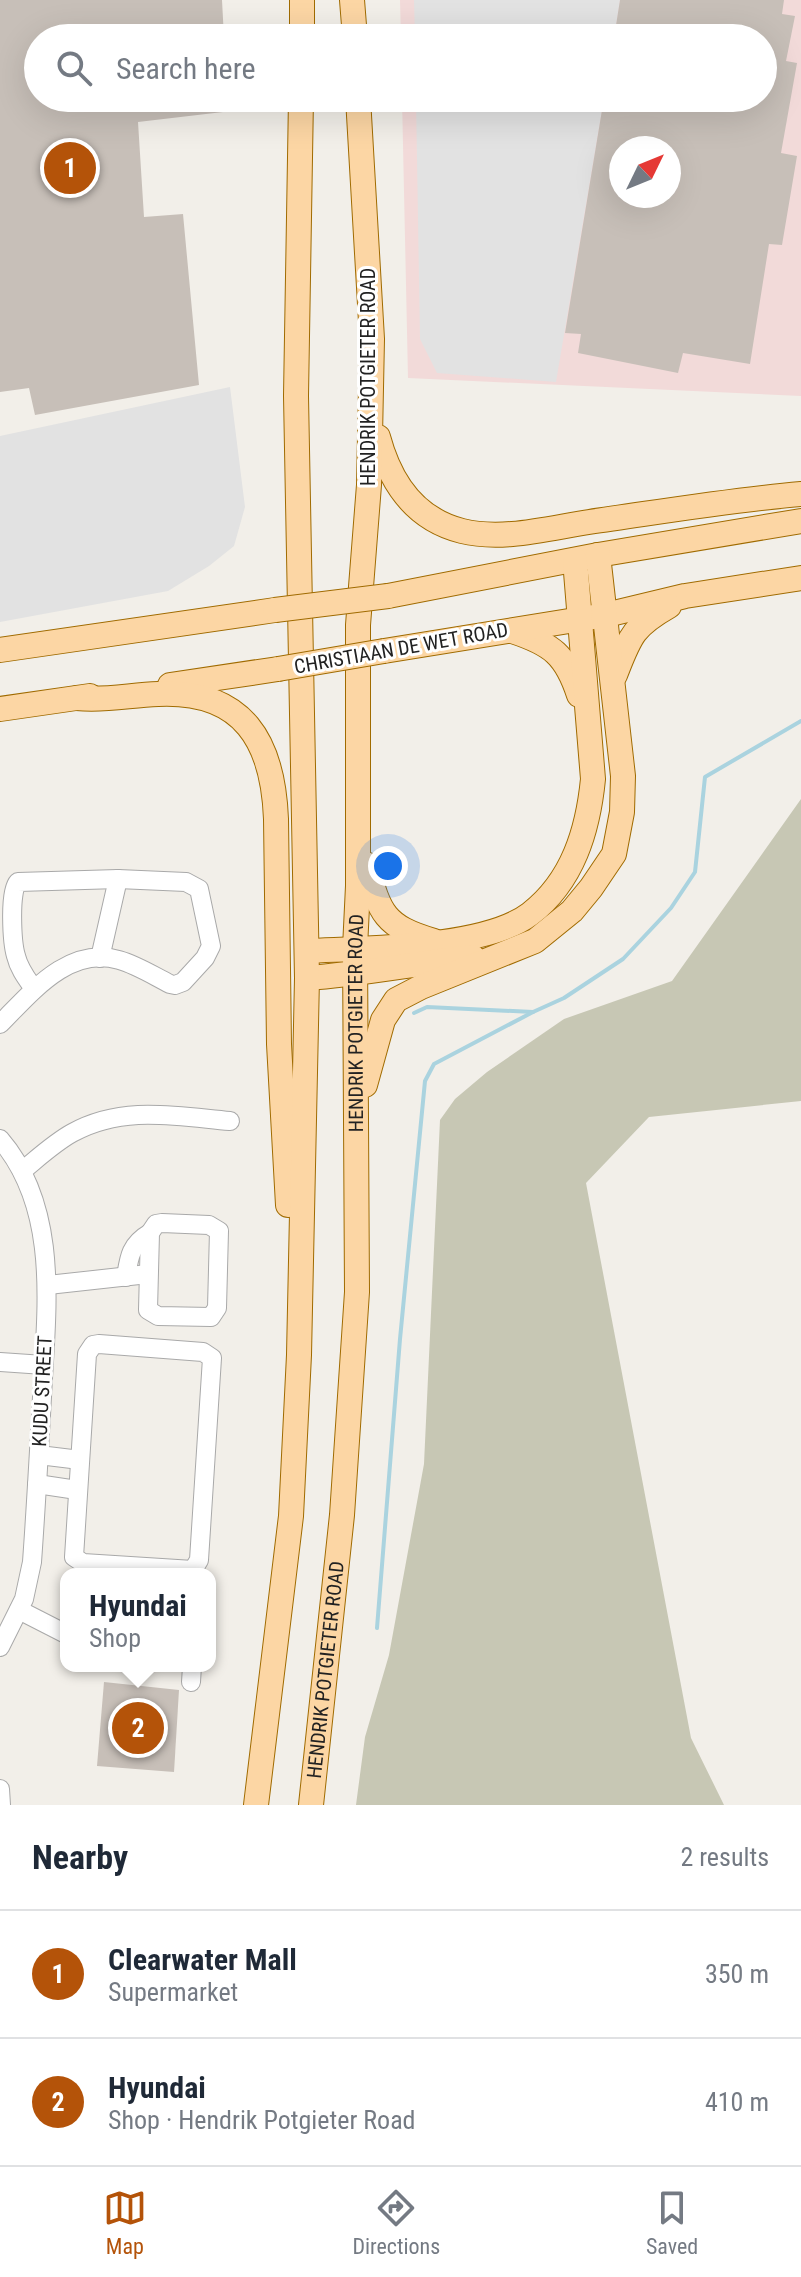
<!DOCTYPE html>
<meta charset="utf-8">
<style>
body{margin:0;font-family:"Roboto Condensed",sans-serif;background:#f6f6f7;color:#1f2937}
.compass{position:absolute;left:609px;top:136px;width:72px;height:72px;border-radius:50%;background:#fff;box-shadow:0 8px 32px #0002;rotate:47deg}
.you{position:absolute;left:388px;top:866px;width:28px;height:28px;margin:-20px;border:6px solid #fff;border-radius:50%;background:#1a73e8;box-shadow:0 0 0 12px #1a73e833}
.badge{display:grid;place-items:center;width:52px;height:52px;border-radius:50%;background:#b45309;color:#fff;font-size:26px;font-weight:700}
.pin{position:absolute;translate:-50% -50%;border:4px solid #fff;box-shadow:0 2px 8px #0006}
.popup{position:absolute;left:60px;top:1568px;width:156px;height:104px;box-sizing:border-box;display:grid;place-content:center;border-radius:16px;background:#fff;filter:drop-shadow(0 2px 6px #0005);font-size:26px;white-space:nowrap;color:#747a83}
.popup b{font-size:30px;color:#1f2937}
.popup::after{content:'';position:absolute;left:50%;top:100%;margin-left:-16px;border:16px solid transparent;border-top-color:#fff}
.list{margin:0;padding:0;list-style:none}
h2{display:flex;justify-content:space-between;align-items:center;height:104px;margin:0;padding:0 32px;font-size:34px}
h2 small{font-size:26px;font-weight:400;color:#747a83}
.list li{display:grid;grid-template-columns:52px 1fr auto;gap:24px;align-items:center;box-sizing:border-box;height:128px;padding:0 32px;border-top:2px solid #e0e1e3}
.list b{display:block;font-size:30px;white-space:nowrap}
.list p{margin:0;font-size:26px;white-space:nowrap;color:#747a83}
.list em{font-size:26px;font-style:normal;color:#747a83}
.icon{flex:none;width:44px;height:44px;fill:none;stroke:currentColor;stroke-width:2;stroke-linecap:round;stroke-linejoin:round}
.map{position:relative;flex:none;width:801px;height:1805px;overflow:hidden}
.search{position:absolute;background:#fff;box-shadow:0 8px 32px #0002;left:24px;right:24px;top:24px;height:88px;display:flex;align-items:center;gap:20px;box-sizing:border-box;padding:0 28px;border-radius:44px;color:#747a83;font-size:30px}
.sheet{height:360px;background:#fff}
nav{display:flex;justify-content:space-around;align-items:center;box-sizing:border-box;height:112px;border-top:2px solid #e0e1e3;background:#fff;font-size:22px;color:#747a83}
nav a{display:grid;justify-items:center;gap:4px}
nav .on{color:#b45309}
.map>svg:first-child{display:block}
.commercial{fill:#f2dad9;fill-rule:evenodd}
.construction{fill:#c7c7b4}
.parking{fill:#e2e2e2}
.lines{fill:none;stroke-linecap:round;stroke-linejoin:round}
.stream{stroke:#aad3df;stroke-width:4}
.building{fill:#c7bfb8;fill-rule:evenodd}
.minor-casing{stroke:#a9a9a9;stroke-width:20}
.major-casing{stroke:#a06b00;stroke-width:26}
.minor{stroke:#fff;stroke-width:18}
.major{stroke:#fcd6a4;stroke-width:24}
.major-bridge-casing{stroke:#a06b00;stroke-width:26;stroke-linecap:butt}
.major-bridge{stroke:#fcd6a4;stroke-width:24}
.labels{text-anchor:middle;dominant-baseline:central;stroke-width:6;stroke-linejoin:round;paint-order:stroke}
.street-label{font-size:20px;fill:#222;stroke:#fff}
</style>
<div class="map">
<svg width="801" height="1805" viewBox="0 0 801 1805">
<rect width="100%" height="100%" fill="#f2efe9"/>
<path class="commercial" d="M400,0H801V396L408,378L402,98H763V38H401ZM621,148H669V196H621Z"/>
<path class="construction" d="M801,799V1101L649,1117L586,1183L691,1738L724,1805H356L365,1737L389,1655L424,1464L440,1120L455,1099L487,1072L564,1019L672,981Z"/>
<g class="parking">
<path d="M414,0H620L614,38H415Z"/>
<path d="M416,98H604L556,382L437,373L420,339Z"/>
<path d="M230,387L245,507L234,546L209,566L168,591L0,622V436Z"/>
</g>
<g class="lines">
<g class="stream">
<path d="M414,1013L427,1007L533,1012L564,998L623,959L671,908L695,872L705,777L801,721"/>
<path d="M377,1628L400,1339L425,1081L434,1064L533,1012"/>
</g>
</g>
<g class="building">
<path d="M0,0H222L224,38H38V98H224L223,112L138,122L144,217L183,214L199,385L35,415L29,388L0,392Z"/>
<path d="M620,0H784L782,14L795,16L786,61L797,63L781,153L797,156L782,245L769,244L750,364L683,353L678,373L578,353L581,334L565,333L604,98H763V38H614ZM621,148H669V196H621Z"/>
<path d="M104,1682L179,1690L174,1772L97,1766Z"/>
</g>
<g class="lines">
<g class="minor-casing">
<g id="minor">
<path d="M100,958L118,879"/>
<path d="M0,1024C31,993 69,945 119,960C137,965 154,976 170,984L175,985L183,982L205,958L211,946L199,889L186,882L118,879L18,882C9,891 12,943 16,956C19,969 27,979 34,989"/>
<path d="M0,1139C61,1210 46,1312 42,1397C39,1452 36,1507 32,1562L24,1599L0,1647"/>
<path d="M22,1171C38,1158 54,1143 72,1133C122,1105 175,1116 230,1121"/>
<path d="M162,1223L209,1225L219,1231L217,1308L211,1317L158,1316L148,1310L150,1233L156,1224Z"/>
<path d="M126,1277C129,1256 131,1244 150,1233"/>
<path d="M48,1285L148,1274"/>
<path d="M99,1344L203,1352L212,1358L199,1560L193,1570L83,1563L74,1557L87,1354L93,1345Z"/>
<path d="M0,1362L44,1365"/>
<path d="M39,1455L80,1460"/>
<path d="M37,1484L77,1490"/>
<path d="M19,1610L66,1634"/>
<path d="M191,1682L192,1666"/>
<path d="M0,1789L1,1805"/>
</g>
</g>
<g class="major-casing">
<g id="major">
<path d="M352,0L355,38"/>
<path d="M302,38V0"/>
<path d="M378,437C390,482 414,519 462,531C503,541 549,528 589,522C660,512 730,500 801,494"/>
<path d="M388,596L598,555L801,521"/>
<path d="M512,631C552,644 566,655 579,695"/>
<path d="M0,650L275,610"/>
<path d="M384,651L606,615L685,596L801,578"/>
<path d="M615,675C630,637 632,627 669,606"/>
<path d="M170,685L278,669"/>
<path d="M77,698C105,701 130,695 158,694C244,690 273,742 276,819L279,1044L288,1205"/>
<path d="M0,709L90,696"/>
<path d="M366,864C380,913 383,926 434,941"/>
<path d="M307,951C365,948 484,949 530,914C573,881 588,830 593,779L575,560"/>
<path d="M307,978C363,974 417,963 473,957"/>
<path d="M365,1085L383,1020L396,1000L421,987L535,941L572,911L591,888L614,854L622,812L623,776L598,555"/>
<path d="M256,1805L291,1516L299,1355L307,978L296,396L301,98"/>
<path id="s1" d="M311,1805L342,1515L357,1292L355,948L358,886V625L369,485L372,339L358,98"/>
</g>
</g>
<use href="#minor" class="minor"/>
<use href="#major" class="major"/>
<g class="major-bridge-casing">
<g id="major-bridge">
<path d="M275,610L388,596"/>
<path d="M278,669L384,651"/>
</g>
</g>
<use href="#major-bridge" class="major-bridge"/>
</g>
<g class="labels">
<g class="street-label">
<text transform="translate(368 377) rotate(-90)">HENDRIK POTGIETER ROAD</text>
<text transform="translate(401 648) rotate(-10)">CHRISTIAAN DE WET ROAD</text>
<text stroke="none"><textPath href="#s1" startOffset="784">HENDRIK POTGIETER ROAD</textPath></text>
<text transform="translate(42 1391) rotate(-87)">KUDU STREET</text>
<text stroke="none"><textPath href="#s1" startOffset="136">HENDRIK POTGIETER ROAD</textPath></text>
</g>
</g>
</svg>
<svg class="compass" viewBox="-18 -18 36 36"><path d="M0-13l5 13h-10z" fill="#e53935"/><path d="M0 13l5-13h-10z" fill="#747a83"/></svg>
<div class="you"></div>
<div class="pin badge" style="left:70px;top:168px">1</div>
<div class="pin badge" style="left:138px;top:1728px">2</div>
<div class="popup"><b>Hyundai</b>Shop</div>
<div class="search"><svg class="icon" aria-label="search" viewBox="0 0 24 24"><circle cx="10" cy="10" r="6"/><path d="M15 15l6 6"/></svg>Search here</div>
</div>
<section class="sheet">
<h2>Nearby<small>2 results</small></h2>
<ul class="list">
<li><span class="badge">1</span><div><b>Clearwater Mall</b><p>Supermarket</p></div><em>350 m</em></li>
<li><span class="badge">2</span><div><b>Hyundai</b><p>Shop · Hendrik Potgieter Road</p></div><em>410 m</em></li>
</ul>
</section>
<nav>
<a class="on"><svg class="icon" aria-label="map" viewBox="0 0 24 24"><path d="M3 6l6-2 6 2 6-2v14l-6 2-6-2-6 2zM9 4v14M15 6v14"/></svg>Map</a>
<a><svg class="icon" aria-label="directions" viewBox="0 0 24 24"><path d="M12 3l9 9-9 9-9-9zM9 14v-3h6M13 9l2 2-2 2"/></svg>Directions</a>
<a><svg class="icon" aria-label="saved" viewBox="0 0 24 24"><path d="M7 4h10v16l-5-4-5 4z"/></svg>Saved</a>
</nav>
